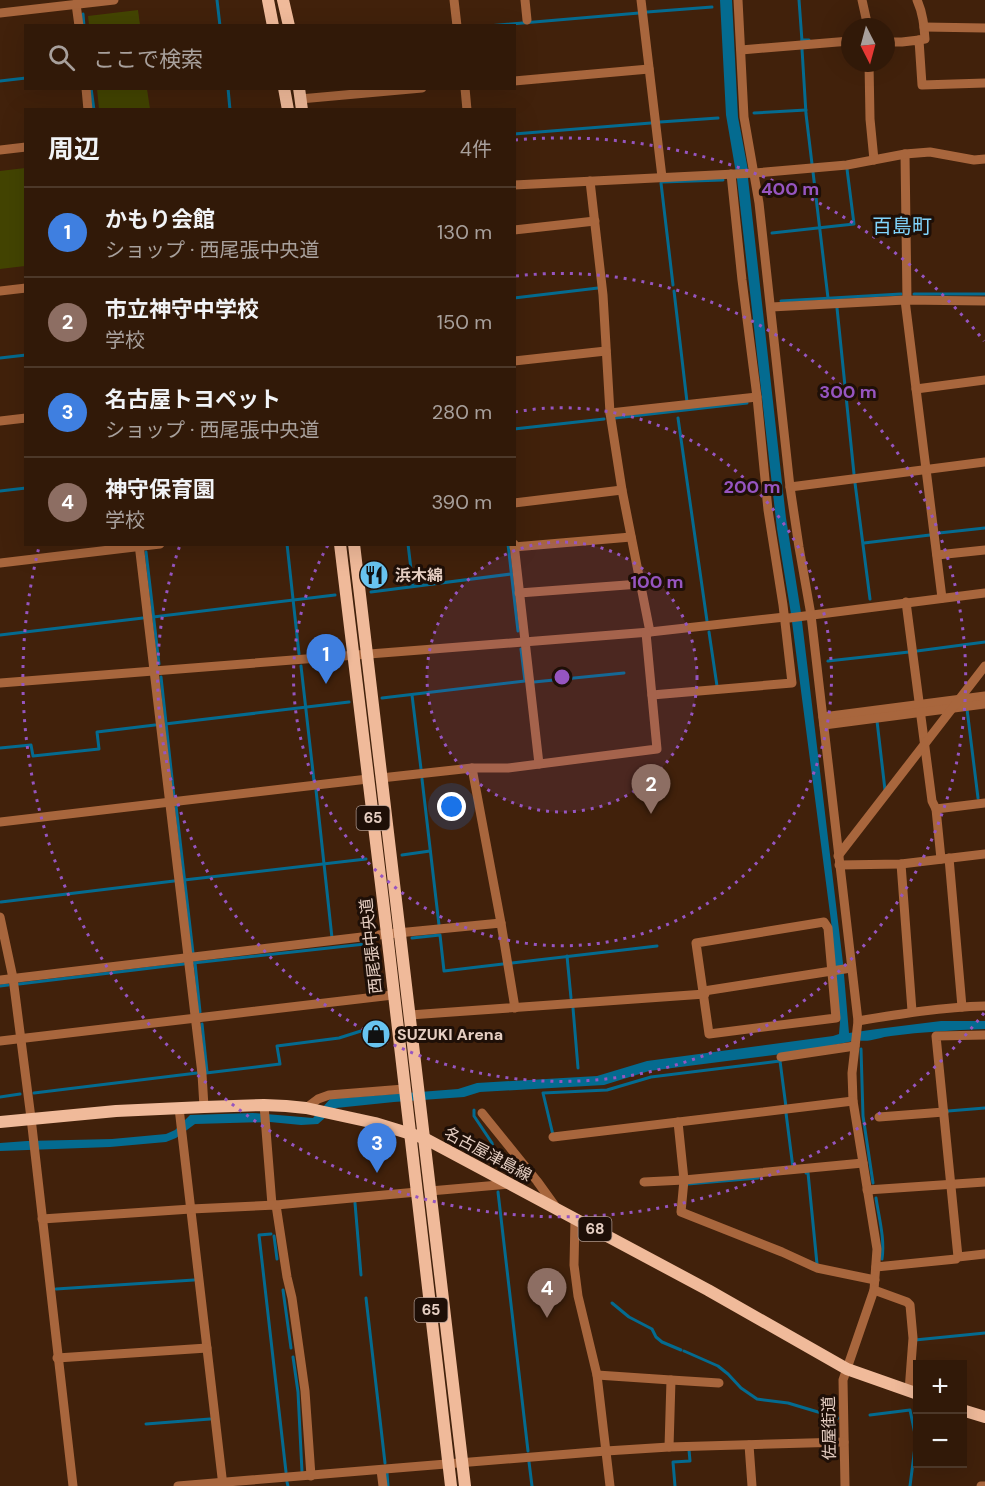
<!DOCTYPE html>
<html lang="ja">
<meta charset="utf-8">
<style>
body{margin:0;font-family:"DM Sans","Noto Sans JP",sans-serif;background:#3d2616;color:#f1f3f6}
.controls{position:absolute;right:18px;bottom:18px;display:grid;overflow:hidden;border-radius:0px;box-shadow:0 6px 24px #0002}
.controls button{width:54px;height:54px;display:grid;place-items:center;padding:0;border:0;border-bottom:2px solid #4c3829;background:#311908;color:#f1f3f6;font:30px sans-serif}
.compass{position:absolute;left:841px;top:18px;width:54px;height:54px;border-radius:50%;background:#311908;box-shadow:0 6px 24px #0002;rotate:174deg}
.you{position:absolute;left:452px;top:807px;width:21px;height:21px;margin:-15px;border:4px solid #fff;border-radius:50%;background:#1a73e8;box-shadow:0 0 0 9px #1a73e833}
.badge{display:grid;place-items:center;width:39px;height:39px;border-radius:50%;background:#68c4f0;color:#fff;font-size:20px;font-weight:700}
.pin{position:absolute;translate:-50% -50px;filter:drop-shadow(0 2px 3px #0008)}
.pin::after{content:'';position:absolute;top:32px;width:21px;height:18px;background:inherit;clip-path:polygon(0 0,100% 0,50% 100%)}
.list{margin:0;padding:0;list-style:none}
h2{display:flex;justify-content:space-between;align-items:center;height:78px;margin:0;padding:0 24px;font-size:26px}
h2 small{font-size:20px;font-weight:400;color:#a8a09c}
.list li{display:grid;grid-template-columns:39px 1fr auto;gap:18px;align-items:center;box-sizing:border-box;height:90px;padding:0 24px;border-top:2px solid #4c3829}
.list b{display:block;font-size:22px;white-space:nowrap}
.list p{margin:0;font-size:20px;white-space:nowrap;color:#a8a09c}
.list em{font-size:20px;font-style:normal;color:#a8a09c}
.icon{flex:none;width:33px;height:33px;fill:none;stroke:currentColor;stroke-width:2;stroke-linecap:round;stroke-linejoin:round}
.map{position:relative;flex:none;width:985px;height:1486px;overflow:hidden}
.search{position:absolute;background:#311908;box-shadow:0 6px 24px #0002;left:24px;top:24px;width:492px;height:66px;display:flex;align-items:center;gap:15px;box-sizing:border-box;padding:0 21px;border-radius:0px;color:#a8a09c;font-size:22px}
.panel{position:absolute;background:#311908;box-shadow:0 6px 24px #0002;left:24px;top:108px;width:492px;height:438px;border-radius:0px}
.map>svg:first-child{display:block}
.green{fill:#434402}
.water{fill:#046b90}
.lines{fill:none;stroke-linecap:round;stroke-linejoin:round}
.stream{stroke:#046b90;stroke-width:3}
.minor{stroke:#a8663d;stroke-width:9}
.major{stroke:#f0ba9a;stroke-width:12}
.ring{fill:none;stroke:#9655c0;stroke-width:3;stroke-dasharray:3 6}
.labels{text-anchor:middle;dominant-baseline:central;stroke-width:6;stroke-linejoin:round;paint-order:stroke}
.shield{fill:#1e0f07;stroke:#aa958b;stroke-width:1.5}
.shield-label{font-size:15px;font-weight:bold;fill:#e6cfc3}
.poi-label{font-size:16px;font-weight:bold;fill:#e6cfc3;stroke:#1e0f07;text-anchor:start}
.street-label{font-size:16px;fill:#e6cfc3;stroke:#1e0f07}
.quarter-label{font-size:20px;fill:#81d5fe;stroke:#1e0f07}
.centre{fill:#9655c0;stroke:#1e0f07;stroke-width:3}
.ring-label{font-size:18px;text-anchor:middle;font-weight:bold;fill:#9655c0;stroke:#1e0f07;stroke-width:6;stroke-linejoin:round;paint-order:stroke}
</style>
<div class="map">
<svg width="985" height="1486" viewBox="0 0 985 1486">
<rect width="100%" height="100%" fill="#41210b"/>
<g class="green">
<path d="M138,10L140,25H89L88,16Z"/>
<path d="M97,89H147L150,109H99Z"/>
<path d="M25,168V266L0,269V171Z"/>
</g>
<path class="water" d="M720,0H732L738,117L748,170V178L786,518L801,613L843,963L849,1033L877,1029L941,1021H985V1029C953,1030 922,1032 891,1036C880,1037 868,1043 858,1040L806,1051L649,1071L604,1085L480,1092L464,1097L394,1102L336,1108L318,1124L301,1125L270,1122L195,1124L176,1138L166,1142L110,1147L0,1151V1143L27,1141L112,1139L166,1134L175,1130L190,1115L253,1113L313,1118L330,1099L458,1089L477,1083L597,1076L647,1061L833,1036L839,1034L840,1022L832,929L791,614L777,529L737,179L726,115Z"/>
<g class="lines">
<g class="stream">
<path d="M217,0L220,26"/>
<path d="M799,0L802,41"/>
<path d="M647,12L712,7"/>
<path d="M83,14L84,26"/>
<path d="M488,26L639,13"/>
<path d="M802,40H809"/>
<path d="M802,49L806,114L812,164"/>
<path d="M0,81L26,78"/>
<path d="M91,88L94,110"/>
<path d="M228,88L230,110"/>
<path d="M754,113L806,110"/>
<path d="M660,122L718,118"/>
<path d="M514,134L651,123"/>
<path d="M813,172L828,298"/>
<path d="M772,233L854,224L847,169"/>
<path d="M673,285L661,183L662,182L723,180"/>
<path d="M674,291L687,402"/>
<path d="M914,294H985"/>
<path d="M514,298L598,288"/>
<path d="M781,301L901,294"/>
<path d="M837,308L854,474"/>
<path d="M0,358L26,355"/>
<path d="M615,418L747,403"/>
<path d="M678,418L707,621"/>
<path d="M514,429L604,419"/>
<path d="M855,483L870,599"/>
<path d="M0,491L26,488"/>
<path d="M939,533L985,528"/>
<path d="M864,543L930,535"/>
<path d="M287,544L299,654"/>
<path d="M408,544L413,586"/>
<path d="M508,544L518,631"/>
<path d="M146,552L159,664"/>
<path d="M371,592L511,574"/>
<path d="M153,617L335,595"/>
<path d="M709,632L717,686"/>
<path d="M0,635L143,618"/>
<path d="M917,651L985,642"/>
<path d="M828,661L909,652"/>
<path d="M301,666L314,781"/>
<path d="M161,677L174,797"/>
<path d="M534,682L624,673"/>
<path d="M412,695L421,769"/>
<path d="M382,698L525,681L521,649"/>
<path d="M967,709L978,798"/>
<path d="M877,721L885,790"/>
<path d="M165,724L349,702"/>
<path d="M0,748L31,745L33,756L99,749L97,732L155,725"/>
<path d="M422,779L439,925"/>
<path d="M316,790L332,938"/>
<path d="M176,806L193,953"/>
<path d="M402,855L430,851"/>
<path d="M184,880L366,859"/>
<path d="M1,902L174,881"/>
<path d="M412,938L440,935L444,971L503,964"/>
<path d="M567,956L571,998"/>
<path d="M193,963L374,943"/>
<path d="M195,963L200,1012"/>
<path d="M512,963L657,946"/>
<path d="M19,984L184,964"/>
<path d="M0,986L8,985"/>
<path d="M573,1008L578,1068"/>
<path d="M202,1024L207,1072"/>
<path d="M861,1049L863,1116L873,1183"/>
<path d="M206,1073L280,1064L277,1046L339,1038L361,1031"/>
<path d="M34,1093L197,1073"/>
<path d="M0,1097L20,1094"/>
<path d="M474,1110V1116L492,1143L496,1164"/>
<path d="M948,1111L985,1108"/>
<path d="M786,1113L793,1168"/>
<path d="M553,1135L543,1093L607,1090L651,1077L780,1061L786,1107"/>
<path d="M806,1173H808L817,1264"/>
<path d="M688,1184L758,1178"/>
<path d="M498,1192L528,1451"/>
<path d="M876,1198C879,1218 885,1239 882,1259"/>
<path d="M355,1203L361,1275"/>
<path d="M271,1234L259,1235L286,1472"/>
<path d="M274,1236L277,1259"/>
<path d="M56,1289L194,1280"/>
<path d="M283,1290L291,1348"/>
<path d="M366,1298L385,1463"/>
<path d="M612,1303L629,1317L652,1329L656,1337L662,1342L681,1350"/>
<path d="M915,1340L985,1333"/>
<path d="M684,1351L718,1366L728,1374L741,1388L757,1399L788,1403L838,1418"/>
<path d="M293,1357L298,1392L302,1472"/>
<path d="M870,1415L910,1410L916,1439L910,1486"/>
<path d="M146,1424L210,1419"/>
<path d="M529,1462L532,1486"/>
<path d="M387,1473L388,1486"/>
<path d="M287,1482L288,1486"/>
<path d="M675,1486L673,1462L690,1461L689,1450"/>
</g>
<g class="minor">
<path d="M454,0L457,26"/>
<path d="M525,0L527,20"/>
<path d="M641,0L662,177"/>
<path d="M738,0L744,117L759,203L790,487L799,547L811,615L858,1021L852,1073L853,1101L877,1249L874,1290L843,1380L845,1486"/>
<path d="M862,0L868,27"/>
<path d="M917,0C923,13 924,26 925,39L919,40"/>
<path d="M76,4L79,26"/>
<path d="M0,13L114,0"/>
<path d="M924,27L985,28"/>
<path d="M886,42H902L919,40L922,85L985,83"/>
<path d="M741,50L850,41"/>
<path d="M869,63L870,119L874,160"/>
<path d="M514,81L649,69"/>
<path d="M86,88L88,110"/>
<path d="M465,88L467,110"/>
<path d="M300,99L422,88"/>
<path d="M0,150L26,147"/>
<path d="M905,154L907,300"/>
<path d="M590,181L603,295L610,413L622,490L650,632"/>
<path d="M514,185L755,173L847,165L905,154L930,152L974,160L985,159"/>
<path d="M514,230L595,221"/>
<path d="M0,291L26,288"/>
<path d="M905,300L942,598"/>
<path d="M771,307L905,300L985,301"/>
<path d="M514,361L606,351"/>
<path d="M916,389L985,380"/>
<path d="M610,413L757,397"/>
<path d="M0,421L26,418"/>
<path d="M790,487L985,462"/>
<path d="M514,503L622,490"/>
<path d="M139,544L202,1074L204,1107"/>
<path d="M514,544L539,764"/>
<path d="M514,547L631,537"/>
<path d="M937,555L985,550"/>
<path d="M0,563L160,544"/>
<path d="M519,593L640,584"/>
<path d="M906,602L932,801L936,809"/>
<path d="M0,683L650,632L785,617L789,618L985,593"/>
<path d="M652,695L792,683L783,605L768,510L757,397L742,280L731,174"/>
<path d="M823,717L985,696"/>
<path d="M824,725L985,704"/>
<path d="M472,768L501,923L515,1008"/>
<path d="M381,778L472,768H508L657,749L646,633"/>
<path d="M0,822L368,779"/>
<path d="M838,856L985,666"/>
<path d="M949,858L962,1007"/>
<path d="M941,859L936,809L985,803"/>
<path d="M901,864L912,1011"/>
<path d="M839,865L901,864L985,854"/>
<path d="M0,917L13,978L31,1118L73,1486"/>
<path d="M824,922L828,928L836,1018L709,1034L696,943Z"/>
<path d="M0,980L387,934L501,923"/>
<path d="M704,991L851,968"/>
<path d="M410,1015L705,994"/>
<path d="M858,1021C900,1014 942,1007 985,1006"/>
<path d="M0,1041L393,995"/>
<path d="M781,1057L855,1046"/>
<path d="M264,1105L272,1205"/>
<path d="M179,1108L223,1486"/>
<path d="M306,1108L318,1099L329,1095L404,1089"/>
<path d="M482,1113L537,1181L555,1206"/>
<path d="M879,1117L944,1112"/>
<path d="M553,1137L853,1101"/>
<path d="M863,1163L684,1180L681,1212L782,1252L817,1268L875,1280"/>
<path d="M644,1182L684,1180L678,1122"/>
<path d="M867,1190L985,1182"/>
<path d="M430,1191L511,1184"/>
<path d="M276,1205L287,1277L292,1298L305,1391L311,1476"/>
<path d="M42,1219L191,1209L276,1205L417,1192"/>
<path d="M575,1219L574,1265L578,1296L597,1375L610,1486"/>
<path d="M958,1257L936,1036L985,1035"/>
<path d="M876,1267L956,1259L958,1257L985,1254"/>
<path d="M874,1290L907,1302L910,1305L913,1338L909,1391"/>
<path d="M57,1358L207,1348"/>
<path d="M597,1375L671,1380L669,1447"/>
<path d="M671,1380L719,1383"/>
<path d="M749,1445L752,1486"/>
<path d="M381,1470L383,1486"/>
<path d="M178,1486L606,1451L669,1447L844,1442"/>
<path d="M981,1486H985"/>
</g>
<g class="major">
<path d="M268,0L273,26"/>
<path d="M283,0L289,26"/>
<path d="M284,88L288,110"/>
<path d="M299,88L302,110"/>
<path d="M340,544L387,934L451,1486"/>
<path d="M354,544L465,1486"/>
<path d="M0,1122L116,1111L204,1107L264,1105L286,1106L306,1108L375,1123L424,1138L708,1290L847,1369L918,1394"/>
<path d="M962,1410L985,1417"/>
</g>
</g>
<circle cx="562" cy="677" r="135" fill="#9655c0" fill-opacity=".12"/>
<g class="ring">
<circle cx="562" cy="677" r="135"/>
<path d="M515 412A269 269 0 1 1 328 545"/>
<path d="M516 276A404 404 0 1 1 180 545"/>
<path d="M984 1013A539 539 0 0 1 39 547M515 140A539 539 0 0 1 984 341"/>
</g>
<defs>
<g id="restaurant-disc" transform="scale(1.5)"><circle r="9.5" fill="#68c4f0" stroke="#1e0f07"/><path d="M-5-6h1v4h1v-4h1v4h1v-4h1v5L-1.5 .5V6h-2V.5L-5-1ZM5-6V6H3V1.5H1.5Q1.5-4 5-6Z" fill="#111"/></g>
<g id="shop-disc" transform="scale(1.5)"><circle r="9.5" fill="#68c4f0" stroke="#1e0f07"/><path d="M-5-2.5h2.3a2.7 3.5 0 0 1 5.4 0H5L5.5 6h-11ZM-1.5-2.5h3a1.5 2.3 0 0 0-3 0Z" fill="#111"/></g>
</defs>
<g fill-rule="evenodd">
<use href="#restaurant-disc" x="374" y="575"/>
<use href="#shop-disc" x="376" y="1034"/>
</g>
<g class="labels">
<g class="shield">
<rect x="356.5" y="806" width="33" height="24" rx="4.5"/>
<rect x="578.5" y="1217" width="33" height="24" rx="4.5"/>
<rect x="414.5" y="1298" width="33" height="24" rx="4.5"/>
</g>
<g class="shield-label">
<text x="373" y="818">65</text>
<text x="595" y="1229">68</text>
<text x="431" y="1310">65</text>
</g>
<g class="poi-label">
<text x="395" y="575">浜木綿</text>
<text x="397" y="1034">SUZUKI Arena</text>
</g>
<g class="street-label">
<text transform="translate(371 946) rotate(-96)">西尾張中央道</text>
<text transform="translate(488 1154) rotate(28)">名古屋津島線</text>
<text transform="translate(829 1428) rotate(-91)">佐屋街道</text>
</g>
<g class="quarter-label">
<text x="902" y="226">百島町</text>
</g>
</g>
<circle cx="562" cy="677" r="9" class="centre"/>
<g class="ring-label">
<text x="790" y="195">400 m</text>
<text x="848" y="398">300 m</text>
<text x="752" y="493">200 m</text>
<text x="657" y="588">100 m</text>
</g>
</svg>
<div class="controls">
<button>+</button>
<button>−</button>
</div>
<svg class="compass" viewBox="-18 -18 36 36"><path d="M0-13l5 13h-10z" fill="#e53935"/><path d="M0 13l5-13h-10z" fill="#a8a09c"/></svg>
<div class="you"></div>
<div class="pin badge" style="left:326px;top:684px;background:#3f7fe0">1</div>
<div class="pin badge" style="left:651px;top:814px;background:#8d6e63">2</div>
<div class="pin badge" style="left:377px;top:1173px;background:#3f7fe0">3</div>
<div class="pin badge" style="left:547px;top:1318px;background:#8d6e63">4</div>
<div class="search"><svg class="icon" aria-label="search" viewBox="0 0 24 24"><circle cx="10" cy="10" r="6"/><path d="M15 15l6 6"/></svg>ここで検索</div>
<section class="panel">
<h2>周辺<small>4件</small></h2>
<ul class="list">
<li><span class="badge" style="background:#3f7fe0">1</span><div><b>かもり会館</b><p>ショップ · 西尾張中央道</p></div><em>130 m</em></li>
<li><span class="badge" style="background:#8d6e63">2</span><div><b>市立神守中学校</b><p>学校</p></div><em>150 m</em></li>
<li><span class="badge" style="background:#3f7fe0">3</span><div><b>名古屋トヨペット</b><p>ショップ · 西尾張中央道</p></div><em>280 m</em></li>
<li><span class="badge" style="background:#8d6e63">4</span><div><b>神守保育園</b><p>学校</p></div><em>390 m</em></li>
</ul>
</section>
</div>
